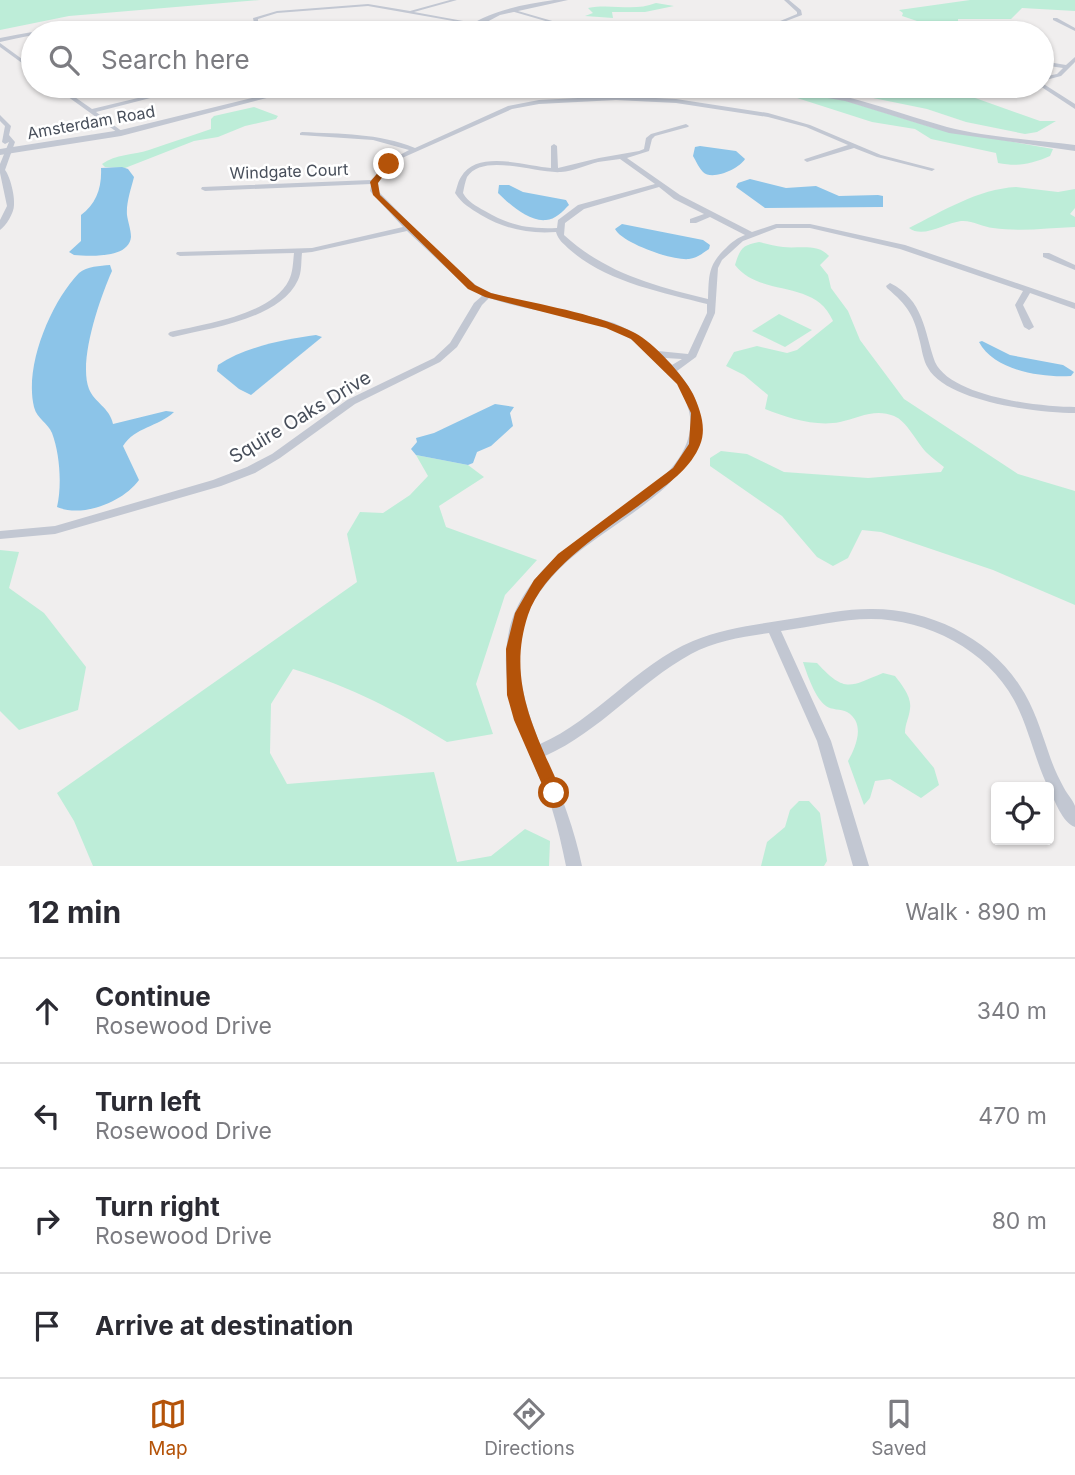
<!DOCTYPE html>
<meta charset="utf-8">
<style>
body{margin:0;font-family:Inter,sans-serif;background:#f7f7f7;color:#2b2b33}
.controls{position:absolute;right:21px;bottom:21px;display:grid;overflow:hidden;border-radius:7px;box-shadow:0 2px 5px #0004}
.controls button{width:63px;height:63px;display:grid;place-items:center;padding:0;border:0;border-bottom:2px solid #e1e1e2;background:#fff;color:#2b2b33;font:35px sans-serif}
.stop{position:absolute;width:21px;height:21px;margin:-16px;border:5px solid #b45309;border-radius:50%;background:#fff}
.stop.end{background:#b45309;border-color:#fff;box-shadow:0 2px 7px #0008}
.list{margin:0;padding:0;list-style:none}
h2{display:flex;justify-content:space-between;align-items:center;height:91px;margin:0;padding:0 28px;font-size:30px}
h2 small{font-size:23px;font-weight:400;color:#7c7c81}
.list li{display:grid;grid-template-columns:46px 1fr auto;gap:21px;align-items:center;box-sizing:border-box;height:105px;padding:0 28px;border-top:2px solid #e1e1e2}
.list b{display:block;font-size:26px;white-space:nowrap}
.list p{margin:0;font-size:23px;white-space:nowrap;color:#7c7c81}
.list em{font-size:23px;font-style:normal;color:#7c7c81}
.icon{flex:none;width:38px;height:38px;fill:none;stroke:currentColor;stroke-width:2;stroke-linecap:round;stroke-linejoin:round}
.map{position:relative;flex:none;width:1075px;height:866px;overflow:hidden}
.search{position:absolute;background:#fff;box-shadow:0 2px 5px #0004;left:21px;right:21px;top:21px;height:77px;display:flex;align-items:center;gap:18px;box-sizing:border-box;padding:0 24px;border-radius:38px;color:#7c7c81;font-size:26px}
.sheet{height:511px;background:#fff}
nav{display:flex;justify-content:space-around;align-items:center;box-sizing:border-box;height:98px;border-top:2px solid #e1e1e2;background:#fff;font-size:19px;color:#7c7c81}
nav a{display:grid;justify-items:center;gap:4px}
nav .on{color:#b45309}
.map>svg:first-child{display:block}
.green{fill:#bdedd8}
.water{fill:#8cc4e8}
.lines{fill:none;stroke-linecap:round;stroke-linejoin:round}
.minor{fill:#c2c7d2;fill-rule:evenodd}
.tertiary{fill:#c2c7d2;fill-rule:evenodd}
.route{fill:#b45309}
.labels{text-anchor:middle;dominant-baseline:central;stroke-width:5;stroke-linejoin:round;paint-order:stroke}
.far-street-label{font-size:16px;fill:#474e5a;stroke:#fff}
.street-label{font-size:19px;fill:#474e5a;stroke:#fff}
</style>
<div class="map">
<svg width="1075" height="866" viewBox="0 0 1075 866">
<rect width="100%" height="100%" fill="#f0eeee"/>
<g class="green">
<path d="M0,0H260L69,16L0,30Z"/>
<path d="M970,0H1075V11L1022,8L1011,19H958V33H953L902,16L903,13L899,10Z"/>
<path d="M656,3L674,6L645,12H612L613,18L585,16L593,13L588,8C611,3 633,12 656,3Z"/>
<path d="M712,86H755L837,98L934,128L1053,149L1050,156C1031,164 1019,167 998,163L996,153L931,139L915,129L872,122L794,97L755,91L726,92Z"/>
<path d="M837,86H881L895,90L964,94L1040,121H1056L1037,132L1025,134L966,122L927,109L829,89Z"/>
<path d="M254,107L278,116L276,119L245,126L218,137L194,141L125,168L105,167L102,164C116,154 133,155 149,150C169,143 191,136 211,129V119L214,116Z"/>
<path d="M1016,187L1058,192L1075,189V208L1070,214L1075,217V227C1048,228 1021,232 993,228C983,227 972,220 961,221C945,223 923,239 909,228C943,211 978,189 1016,187Z"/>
<path d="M759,242C767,244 775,246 783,247C798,249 818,243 829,256L820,265L828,275L831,288L848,311L860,340L904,399L1018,474L1075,491V605L993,570L881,532L862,530L848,558L833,566L817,557L782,516L710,466V458L721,451L747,454L784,472L868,478L941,472L944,467C938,462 932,458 927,453C917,443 907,421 894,416C875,408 858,418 840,422C816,427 788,418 765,409L768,395L744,375L726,366L734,352L757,346L787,353L797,350L833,321C815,278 760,298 735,265C740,249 742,245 759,242Z"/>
<path d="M779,314L812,330L785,347L752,331Z"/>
<path d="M416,455L468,465L484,477L439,506L446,527L537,560L505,595L476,684L493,734L447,742C394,709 353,688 293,669L271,704L270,753L287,784L434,772L457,862L491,856L525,829L550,841L549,866H93L74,821L57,793L357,582L347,534L360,512L383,513L410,495L428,476Z"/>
<path d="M0,550L19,552L9,588L44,613L86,667L78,710L19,730L0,711Z"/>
<path d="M803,662L817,663C845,693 849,687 883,673L895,676C902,685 912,697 910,709C909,718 905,724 905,733L934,768L939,785L921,798L890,779L875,781L870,798L864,805L848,761C856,747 866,723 847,712C841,709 831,710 826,706C815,698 807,674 803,662Z"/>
<path d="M799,801H809L820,813L827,861L824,866H761L767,842L785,827L790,810Z"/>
</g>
<g class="water">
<path d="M700,146L736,151L745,159C739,169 712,181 703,172C699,168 696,161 693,156L695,147Z"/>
<path d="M122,167L128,169L134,177C131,189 126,203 127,215C128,222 131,230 131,237C129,259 89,256 74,255L69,252L81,241V215C96,204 102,188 101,168Z"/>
<path d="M750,179L786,188L816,186L839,196L878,195L883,196V207L765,208L736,187L738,183Z"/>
<path d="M499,185H509L523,192L566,200L569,205C563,211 555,220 546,220C529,222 509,204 498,193Z"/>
<path d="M622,224L703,240L710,245L709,249C703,253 697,258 689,259C673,261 622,243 615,229Z"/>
<path d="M110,265L112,271C100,298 78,361 89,389C94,402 110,408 113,424L166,411L174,412C158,427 135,427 123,446L139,480C123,502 83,518 57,507C62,486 60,454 52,433C48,423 37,419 34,407C24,366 51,302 79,273C87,266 100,266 110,265Z"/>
<path d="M316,335L322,337L251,395L239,389L217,371L218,365C245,347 285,339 316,335Z"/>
<path d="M982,341L1010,355L1063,365L1074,372L1071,376C1043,378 994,371 979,342Z"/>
<path d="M495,404L514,407L510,413L513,426L491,446L477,452L473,463L468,465L416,455L411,449L417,442L416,438L434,433Z"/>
</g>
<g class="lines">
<g class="minor">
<path d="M450,0H457L414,12L474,23L476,25L368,6L277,13L258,19V21L281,33H276L254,23L253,18L277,11L368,4L410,11Z"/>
<path d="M784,0H789L801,10L802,15L773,26V24L797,14V12Z"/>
<path d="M511,9L573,27L671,25L708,33H699L671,27L573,29L511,11Z"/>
<path d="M1053,18H1057L1075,28V31L1053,20Z"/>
<path d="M136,21L174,26L192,33C184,33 178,30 171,28C160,26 149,25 139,24C91,23 45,32 0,42V38C45,29 90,22 136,21Z"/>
<path d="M0,43L33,67V71L0,47Z"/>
<path d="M1075,57V62L1061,76L1042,81V77L1057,74L1063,68L1042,65V61L1066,65Z"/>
<path d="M1042,83L1075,104V109L1040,86Z"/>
<path d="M53,86H59L92,109L188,86H197L96,112L123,132V134L121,135Z"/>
<path d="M383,86H391L378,91L375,89Z"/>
<path d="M616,96L676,99L768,113L810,125L881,155L935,169L932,171L877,157L854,148L807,162L804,160L805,159L848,145L806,127L768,117L676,103L616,100L539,104L512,109L402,158L378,180V191L449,263L477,286L488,292L524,303L593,317L614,323L633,332L658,351L688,354L707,313V304C661,292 606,282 569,249C564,244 558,240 556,232C528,234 505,229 481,215C470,208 462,204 455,193C457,188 458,181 461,177C477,149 526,166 551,168V146L554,144L557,146L558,168L599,158L639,151L644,149L646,138L651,134L686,124L689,126L688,127L655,136L652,139L649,151L627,158L680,195L752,232L776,224H810L905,245L1075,303V309L1030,293L1023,305L1034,327L1029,330L1024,327L1015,305L1023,291L900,249L810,228H777L743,241L722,260L718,268L715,313L696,357L677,371C748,453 641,504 585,547C562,564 539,587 527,615C510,657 524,704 540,744C597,719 636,665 693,641C726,627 762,624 797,618C821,614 846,609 870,609C927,608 989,637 1020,686C1034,707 1041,731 1049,754C1053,766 1058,777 1064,788C1067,794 1073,800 1075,806C1075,812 1075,821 1075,827C1062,822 1055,801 1049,789C1035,761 1029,728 1014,700C987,650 927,619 871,619C841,619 811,627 781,631L831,741L869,866H853L817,741L769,633C742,637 715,641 691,654C638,683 601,731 545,756C560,792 574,827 582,866H566C562,847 558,828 552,809C531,752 495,695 509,631C515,602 535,576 557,556C597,521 704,475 689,411C686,402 685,394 679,386C675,380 670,376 665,371C653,358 640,343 622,334C581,314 533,313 489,298L482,305L457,347L440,362L355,404L280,458L255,473L221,486L55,534L0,539V531L55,526L213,480L247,467L272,454L347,400L434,358L450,343L474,303L482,296L458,279L407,231L312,252L302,253C301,261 302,272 298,280C280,319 211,328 173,337L170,336L168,334L170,332C204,324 272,315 289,280C293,272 293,262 294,253L180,256L176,254L177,252L312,248L403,227L370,191L371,184L205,191L201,189L202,187L371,180L398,156L409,150L373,140L300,135V133L302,132C341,134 378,133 415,148L508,106L539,100ZM620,159L655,184L578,205L558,220L557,228C527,229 511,226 485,211C476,206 468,202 463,193C464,188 465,182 467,177C483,152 537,174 561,172C574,171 586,165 598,162C605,161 613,160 620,159ZM659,187L674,199L704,214L690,219V223H696L710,217L745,235C737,238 732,242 726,248C708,265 709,275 708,299C655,286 605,273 564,235L565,223L584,209ZM665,358L682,359L672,365Z"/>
<path d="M0,115L11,126L9,135L15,142L5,170C10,176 15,196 14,205C14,213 6,226 0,230V220L7,206L0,173V164L9,142L5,144L2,142L5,126L0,121Z"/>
<path d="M1043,253H1049L1075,265V270L1043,257Z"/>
<path d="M890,283C924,300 924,331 935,362C951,397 1041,407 1075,407V413C1039,413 947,402 928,368C923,360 922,350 920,342C914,315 908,306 887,288L886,286Z"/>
</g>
<g class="tertiary">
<path d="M554,0H568L500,15L466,33H459C485,11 521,5 554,0Z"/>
<path d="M301,86H313L121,136L0,155V149L121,130Z"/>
<path d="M758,86C823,83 886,110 947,127C985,137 1035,140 1075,145V151L949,133L845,101Z"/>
</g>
</g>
<path class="route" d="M386,163L392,164L378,183L380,195L475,285L491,293C535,304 596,313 635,333C653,342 684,376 693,394C700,409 707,428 700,445C691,467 672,481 653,495C613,526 545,565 528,615C506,682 536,733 562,793L560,798L554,800L548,798L514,720L507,695L506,649L515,613L534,580L558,554L673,468L689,444L691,413L677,384L631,339L606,328L485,297L468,289L373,195L370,182Z"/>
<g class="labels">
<g class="far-street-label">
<text transform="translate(91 122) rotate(-10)">Amsterdam Road</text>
<text transform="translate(289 171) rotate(-2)">Windgate Court</text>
</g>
<g class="street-label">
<text transform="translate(300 417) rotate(-31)">Squire Oaks Drive</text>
</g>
</g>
</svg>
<div class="controls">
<button><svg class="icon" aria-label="locate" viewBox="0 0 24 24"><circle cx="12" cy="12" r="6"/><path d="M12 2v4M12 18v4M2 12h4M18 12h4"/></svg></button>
</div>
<div class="stop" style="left:554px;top:793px"></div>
<div class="stop end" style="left:389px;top:164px"></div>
<div class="search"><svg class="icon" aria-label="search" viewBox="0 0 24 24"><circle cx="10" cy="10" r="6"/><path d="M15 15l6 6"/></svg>Search here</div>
</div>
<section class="sheet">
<h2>12 min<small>Walk · 890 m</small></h2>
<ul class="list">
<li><svg class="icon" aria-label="ahead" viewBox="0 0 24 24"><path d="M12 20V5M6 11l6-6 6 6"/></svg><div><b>Continue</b><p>Rosewood Drive</p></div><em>340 m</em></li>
<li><svg class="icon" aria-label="left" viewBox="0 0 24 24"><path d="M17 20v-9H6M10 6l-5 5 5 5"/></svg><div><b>Turn left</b><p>Rosewood Drive</p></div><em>470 m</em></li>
<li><svg class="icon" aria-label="right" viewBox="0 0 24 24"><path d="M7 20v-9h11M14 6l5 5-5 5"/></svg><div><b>Turn right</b><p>Rosewood Drive</p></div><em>80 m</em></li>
<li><svg class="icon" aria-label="arrive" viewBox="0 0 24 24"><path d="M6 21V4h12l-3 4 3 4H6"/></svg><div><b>Arrive at destination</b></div></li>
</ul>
</section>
<nav>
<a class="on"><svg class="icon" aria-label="map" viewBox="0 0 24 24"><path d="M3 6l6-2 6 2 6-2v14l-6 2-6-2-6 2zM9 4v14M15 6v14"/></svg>Map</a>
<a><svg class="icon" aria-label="directions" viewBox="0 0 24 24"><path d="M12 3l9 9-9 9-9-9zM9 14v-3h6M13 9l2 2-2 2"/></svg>Directions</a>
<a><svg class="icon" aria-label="saved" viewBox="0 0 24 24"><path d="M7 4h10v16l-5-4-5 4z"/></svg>Saved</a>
</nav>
